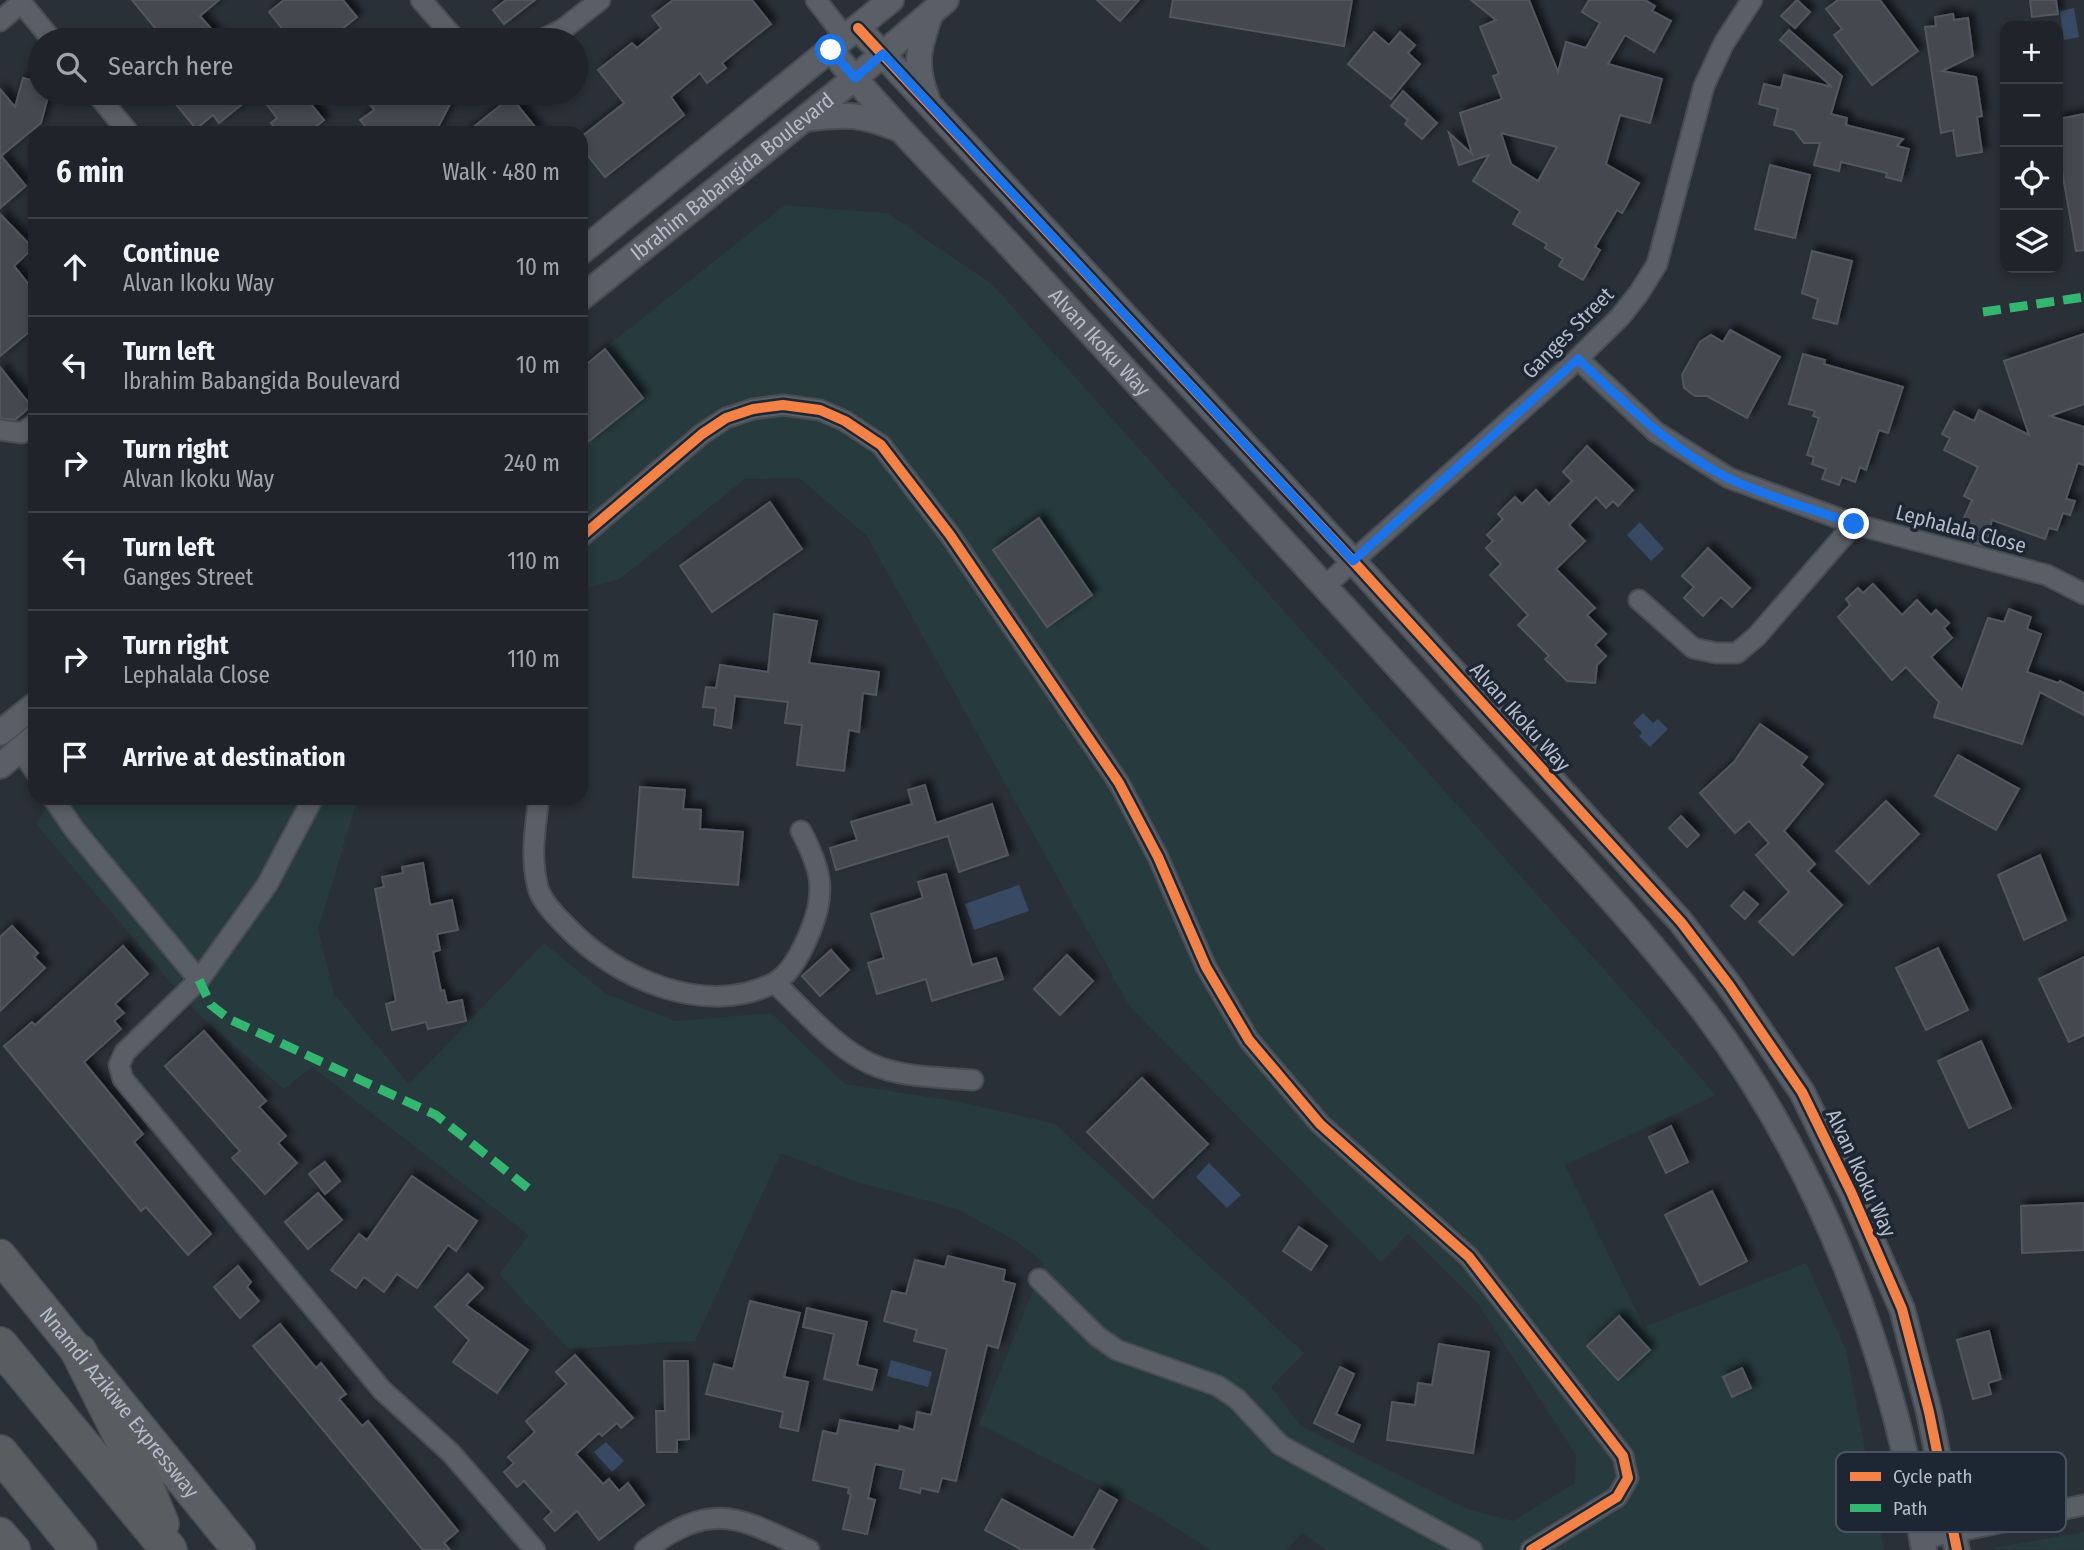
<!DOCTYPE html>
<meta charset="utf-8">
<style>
body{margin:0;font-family:"Fira Sans Condensed",sans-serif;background:#282c32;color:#f1f3f6}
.controls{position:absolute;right:21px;top:21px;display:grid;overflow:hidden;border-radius:14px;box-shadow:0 4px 10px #0003}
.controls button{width:63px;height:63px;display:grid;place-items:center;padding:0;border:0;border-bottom:2px solid #3d4147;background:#20242a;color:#f1f3f6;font:35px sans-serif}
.stop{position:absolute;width:21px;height:21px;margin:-16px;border:5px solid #1a73e8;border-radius:50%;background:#fff}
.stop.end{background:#1a73e8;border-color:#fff;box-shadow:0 2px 7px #0008}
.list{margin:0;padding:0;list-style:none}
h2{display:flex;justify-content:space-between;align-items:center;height:91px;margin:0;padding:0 28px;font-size:30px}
h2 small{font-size:23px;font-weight:400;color:#a2a4a8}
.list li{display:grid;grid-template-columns:46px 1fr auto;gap:21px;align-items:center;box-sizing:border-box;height:98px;padding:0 28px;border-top:2px solid #3d4147}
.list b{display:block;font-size:26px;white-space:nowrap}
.list p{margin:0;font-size:23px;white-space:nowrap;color:#a2a4a8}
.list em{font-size:23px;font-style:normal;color:#a2a4a8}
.icon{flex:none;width:38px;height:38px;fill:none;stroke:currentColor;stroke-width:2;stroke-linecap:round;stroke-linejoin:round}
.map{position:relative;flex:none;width:2084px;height:1550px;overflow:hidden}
.search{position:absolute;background:#20242a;box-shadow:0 4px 10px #0003;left:28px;top:28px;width:560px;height:77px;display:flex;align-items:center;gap:18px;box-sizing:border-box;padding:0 24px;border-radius:38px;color:#a2a4a8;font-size:26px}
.panel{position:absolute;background:#20242a;box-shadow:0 4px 10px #0003;left:28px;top:126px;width:560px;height:679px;border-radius:21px}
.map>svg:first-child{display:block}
.green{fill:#273a3e}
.water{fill:#384963}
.building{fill:#444950;stroke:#52575f;stroke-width:2;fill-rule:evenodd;filter:url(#shadow)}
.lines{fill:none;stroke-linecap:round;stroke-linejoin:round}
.minor-casing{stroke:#484c53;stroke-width:23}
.tertiary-casing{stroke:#484c53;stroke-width:28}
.trunk-casing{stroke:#474c53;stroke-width:35}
.motorway-casing{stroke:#474c53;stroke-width:38}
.minor{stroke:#5a5e66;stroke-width:19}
.tertiary{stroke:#5a5e66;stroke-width:24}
.trunk{stroke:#5b5f64;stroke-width:32}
.motorway{stroke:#5a5d60;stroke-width:35}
.quiet{stroke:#33b770;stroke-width:9;stroke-dasharray:18 9;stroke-linecap:butt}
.cycleway-casing{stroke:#1d2633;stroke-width:15}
.cycleway{stroke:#f48246;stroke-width:10}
.route{stroke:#1a73e8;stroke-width:9}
.labels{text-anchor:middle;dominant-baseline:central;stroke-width:7;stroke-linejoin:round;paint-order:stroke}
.street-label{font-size:21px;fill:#b4bcc9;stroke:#1d2633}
.key{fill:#1d2633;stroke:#4a5360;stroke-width:2}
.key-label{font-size:19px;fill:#b4bcc9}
</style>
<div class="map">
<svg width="2084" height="1550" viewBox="0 0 2084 1550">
<defs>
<filter id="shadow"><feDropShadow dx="5" dy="-5" stdDeviation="3.5" flood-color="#0009"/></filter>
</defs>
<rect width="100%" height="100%" fill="#2a3038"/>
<g class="green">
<path d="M785,205L887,213L992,284L1716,1095L1565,1165L1644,1327L1806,1263L1846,1350L1884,1550H1327L1302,1533L1287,1550H1211L1144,1508L979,1424L1044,1263L1016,1241L957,1209L857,1182L781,1153L695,1341L569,1349L499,1274L529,1235L312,1067L284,1089L196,1012L36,824L53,798H358L318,930L334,994L409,1084L544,943L606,994L675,1021L771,1013L845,1084L961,1102L1055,1124L1304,1353L1271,1387L1301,1426L1467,1509L1513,1521L1575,1483L1576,1455L1477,1302L1408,1234L1381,1262L1130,1007L867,536L799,478L745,479L620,579L581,590V367Z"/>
<path d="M2084,1532V1550L1988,1549Z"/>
</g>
<g class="water">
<path d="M2074,8L2079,37L2064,40L2060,11Z"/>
<path d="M1640,522L1664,549L1651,561L1627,535Z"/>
<path d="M1643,713L1653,723L1658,719L1668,729L1650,747L1639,736L1642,733L1633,723Z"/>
<path d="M1019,885L1029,911L974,930L965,904Z"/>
<path d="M1209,1163L1241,1195L1227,1208L1196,1177Z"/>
<path d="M891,1360L932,1372L928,1387L887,1376Z"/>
<path d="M606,1442L624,1461L612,1472L594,1452Z"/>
</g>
<g class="building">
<path d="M132,0H219L200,16L221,40H165Z"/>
<path d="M284,0H343L357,17L328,40H301L293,31L288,36L269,12Z"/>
<path d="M506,0H535L504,24L493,10Z"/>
<path d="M673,0H752L771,24L722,63L726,68L707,83L700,73L671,97L684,115L605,177L581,147V137L624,103L598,70L632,43L637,48L661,28L652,16Z"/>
<path d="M1097,0H1139L1120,21Z"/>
<path d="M1173,0H1352L1344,46L1170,17Z"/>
<path d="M1471,0H1529L1558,72L1566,42L1586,48L1600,23L1582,12L1589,0H1645L1655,6L1652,11L1671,21L1654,52L1625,35L1608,64L1662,79L1650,123L1620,115L1606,164L1639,183L1622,213L1617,210L1595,247L1600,250L1583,280L1559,266L1563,259L1545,248L1547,244L1513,224L1520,211L1473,181L1489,155L1459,165L1449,133L1472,154L1460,113L1502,99L1493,76L1499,74L1480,27L1496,20ZM1501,133L1557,147L1538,181L1511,164Z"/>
<path d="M1797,0L1810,12L1795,28L1781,16Z"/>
<path d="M1838,0H1880L1918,51L1872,85L1834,35L1842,29L1826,9Z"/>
<path d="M2030,0H2056L2058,14L2032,17Z"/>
<path d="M1953,14L1954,20L1968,18L1973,56L1942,71L1976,77L1982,116L1977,117L1982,152L1957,156L1953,130L1941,133L1925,27L1936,26L1935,17Z"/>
<path d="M1789,30L1842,76L1831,114L1847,118L1846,125L1903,139L1897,146L1909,149L1901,181L1886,177L1887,173L1841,162L1839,171L1814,165L1820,143H1804L1794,130L1774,125L1778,109L1759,104L1764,84L1781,88L1784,75L1832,87L1780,40Z"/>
<path d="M1374,32L1389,45L1400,32L1415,45L1408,53L1420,64L1391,99L1348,64Z"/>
<path d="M23,78L40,82V93H49L41,123L1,156L26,186L0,208V89L15,107Z"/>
<path d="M1403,91L1437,123L1422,139L1405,124L1408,120L1391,106Z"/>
<path d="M167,93H256L219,123L213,115L196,129Z"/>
<path d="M258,93H302L324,120L308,133H278L271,123L277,118Z"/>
<path d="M361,93H456L435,133H371L360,120L374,110Z"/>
<path d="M511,97L540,133H466Z"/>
<path d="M2084,114V250L2076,251L2058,148V119Z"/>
<path d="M1770,165L1810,175L1795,238L1755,229Z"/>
<path d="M0,214L33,248L14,266L35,292V327L0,356Z"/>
<path d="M1812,251L1852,261L1837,324L1813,318L1818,299L1802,293Z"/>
<path d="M1730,330L1780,357L1747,418L1707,396H1695L1684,388L1682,375L1700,342L1711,335L1723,342Z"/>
<path d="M2084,334V404L2050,416L2084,427V465L2078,463L2066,499L2075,501L2070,515L2063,513L2057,530L2049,528L2045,539L1992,520L1985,546L1970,542L1975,525L1963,520L1972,500L1964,496L1978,467L1944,450L1950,438L1942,434L1954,411L1974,421L1979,410L2029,435L2004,361Z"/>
<path d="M605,349L643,398L589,441L581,431V369Z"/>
<path d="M1803,354L1825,360L1824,364L1903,387L1888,433L1879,430L1866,470L1860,467L1855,482L1842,477L1839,485L1822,479L1826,469L1812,464L1814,457L1807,455L1819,418L1813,416L1815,411L1789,404Z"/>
<path d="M0,367L31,406L15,420L0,418Z"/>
<path d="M1587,446L1633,490L1618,506L1613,501L1606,508L1596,497L1569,525L1585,541L1556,569L1595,608L1587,615L1606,634L1595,645L1606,656L1597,665L1595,683L1567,681L1545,659L1549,656L1518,625L1528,615L1490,575L1501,564L1486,548L1493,541L1487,535L1503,519L1498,514L1515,497L1522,504L1536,490L1549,504L1572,481L1563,472Z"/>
<path d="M770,502L802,549L712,612L680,566Z"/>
<path d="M1039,518L1092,595L1047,627L993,550Z"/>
<path d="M1708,548L1750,588L1732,607L1721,597L1703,616L1684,598L1694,587L1682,576Z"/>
<path d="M1873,584L1902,615L1917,600L1931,615L1936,610L1949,623L1944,628L1952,638L1931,657L1962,690L1988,618L2004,622L2009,609L2031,617L2027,629L2041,634L2027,672L2058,683L2060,681L2084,693V715L2040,692L2022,744L1934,717L1939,702L1906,667L1892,680L1838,617L1850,605L1846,599L1858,588L1863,593Z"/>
<path d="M774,614L817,621L809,663L879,672L876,695L863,693L859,732L849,730L844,771L797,765L802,725L785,723L788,702L735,696L731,728L714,725L716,708L703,707L706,687L716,688L720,665L768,672Z"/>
<path d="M1760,724L1807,757L1801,765L1823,784L1784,831L1815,864L1808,871L1842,905L1793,955L1759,922L1789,892L1756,855L1769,843L1749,821L1735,833L1700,793L1734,762Z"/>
<path d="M1958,755L2019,789L1996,830L1935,796Z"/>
<path d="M925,785L936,823L992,804L1008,855L959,872L948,836L836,870L830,848L857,840L851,822L912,804L908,790Z"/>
<path d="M640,787L685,790L683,809L701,810L700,829L743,832L738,885L633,877Z"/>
<path d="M1886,801L1919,834L1869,884L1836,851Z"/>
<path d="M1681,816L1699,835L1687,847L1669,828Z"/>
<path d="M2040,855L2066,920L2024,940L1998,875Z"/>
<path d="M423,863L430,905L452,900L458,930L437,934L440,950L433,952L441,991L444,990L447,1003L462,1000L466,1021L428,1029L426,1022L392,1030L386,1004L396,1001L375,889L384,887L382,877L403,873L402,867Z"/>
<path d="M946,874L972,965L996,958L1003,979L932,1001L926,979L877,994L868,963L884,958L871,914L923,898L918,882Z"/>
<path d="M1744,892L1758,904L1745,919L1731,906Z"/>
<path d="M12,926L38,953L34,957L45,968L0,1011V937Z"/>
<path d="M123,946L148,974L115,1004L124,1013L114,1021L121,1029L84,1062L143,1134L134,1142L211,1234L188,1255L146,1207L141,1211L4,1046L32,1022L35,1025Z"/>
<path d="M1938,948L1968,1010L1926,1030L1896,968Z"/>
<path d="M831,950L849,970L820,996L802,976Z"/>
<path d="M1067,955L1093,981L1060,1015L1034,989Z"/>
<path d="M2084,957V1035L2069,1042L2039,979Z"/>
<path d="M204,1031L266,1101L259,1107L286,1136L278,1143L297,1163L265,1194L232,1158L240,1151L165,1066Z"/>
<path d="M1981,1041L2011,1108L1969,1128L1938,1061Z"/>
<path d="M1142,1078L1208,1144L1153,1198L1087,1132Z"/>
<path d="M1671,1126L1688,1162L1666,1173L1649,1137Z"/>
<path d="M325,1162L340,1181L325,1194L309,1174Z"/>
<path d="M412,1176L477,1221L456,1251L448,1245L417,1288L397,1274L384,1292L364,1277L356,1288L331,1270L359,1234L367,1240Z"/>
<path d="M1712,1191L1747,1261L1700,1285L1665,1215Z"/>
<path d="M318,1193L342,1220L308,1249L285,1222Z"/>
<path d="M2084,1203V1250L2022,1253L2021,1206Z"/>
<path d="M1299,1227L1327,1246L1311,1270L1283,1251Z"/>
<path d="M948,1256L1005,1270L1003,1281L1015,1284L998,1348L987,1345L956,1481L942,1478L938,1492L921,1488L920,1493L900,1488L904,1470L875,1464L868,1498L875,1500L867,1534L843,1529L851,1494L848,1493L849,1488L813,1480L823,1431L837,1434L840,1420L899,1431L900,1426L914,1430L917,1412L931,1415L947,1349L914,1341L917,1330L884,1321L892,1291L906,1294L915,1260L945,1267Z"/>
<path d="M238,1266L251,1282L247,1287L259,1301L240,1318L214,1287Z"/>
<path d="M468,1274L483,1288L466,1305L528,1350L497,1393L453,1362L469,1340L435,1307Z"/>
<path d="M750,1301L800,1313L784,1377L808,1382L798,1431L780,1427L783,1412L706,1394L714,1364L733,1369Z"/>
<path d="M807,1308L867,1322L857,1365L877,1370L872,1390L824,1379L834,1334L803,1327Z"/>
<path d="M1619,1316L1650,1350L1618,1380L1587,1346Z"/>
<path d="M280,1324L316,1368L321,1363L346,1394L339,1399L362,1426L368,1421L458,1531L444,1543L450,1550H423L253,1346Z"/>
<path d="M1989,1331L2001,1379L1988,1383L1991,1394L1973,1399L1957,1340Z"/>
<path d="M1439,1344L1489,1352L1473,1453L1387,1440L1392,1402L1415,1405L1418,1383L1432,1385Z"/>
<path d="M575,1355L633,1418L621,1428L617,1423L602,1436L599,1433L576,1454L603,1484L609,1479L619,1491L628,1483L644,1505L599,1540L577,1511L555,1531L544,1519L552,1512L524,1481L517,1487L504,1472L514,1463L508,1457L535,1432L526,1421L567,1384L556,1372Z"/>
<path d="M664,1361H688L689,1439L677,1440V1452H657L656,1411H665Z"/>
<path d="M1340,1367L1354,1374L1336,1414L1360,1425L1353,1442L1314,1423Z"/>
<path d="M1742,1368L1751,1388L1732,1397L1723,1377Z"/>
<path d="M1100,1490L1117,1500L1091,1548L1095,1550H1022L985,1530L1002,1499L1073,1538Z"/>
</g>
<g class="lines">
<g class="minor-casing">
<g id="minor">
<path d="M19,0L52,40"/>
<path d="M421,0L456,40"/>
<path d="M816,0L845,37"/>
<path d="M0,21L21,3"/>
<path d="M541,40L562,30L600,0"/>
<path d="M96,93L129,133"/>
<path d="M1578,359L1656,432L1729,478L1854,524L2047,575L2084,594"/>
<path d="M0,430L22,433L35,424"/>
<path d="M581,537L702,434L726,418L753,409L783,405L820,410L845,421L881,445L950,535L1119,783L1158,857L1206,967L1249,1040L1320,1124L1469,1257L1623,1456L1628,1478L1617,1497L1531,1550"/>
<path d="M1324,587L1566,370L1620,317L1639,293L1657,264L1704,86L1724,43L1752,0"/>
<path d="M1639,600L1693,648L1716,653H1737L1757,636L1854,524"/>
<path d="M20,749L35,771"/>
<path d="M53,798L74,829L199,980"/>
<path d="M313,798L267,885L199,980L125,1052L119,1065L123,1079L382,1390L451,1453L535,1550"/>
<path d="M539,798C535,829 530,857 538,888C542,902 556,916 566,926C615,978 704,1018 774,983C791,974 803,949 810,932C827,891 821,869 801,831"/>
<path d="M775,983C804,1010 834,1047 871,1064C902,1078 939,1077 973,1080"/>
<path d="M1039,1279L1097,1336L1117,1350L1218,1386L1237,1399L1280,1445L1472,1550"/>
<path d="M1922,1539L2084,1505"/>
<path d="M645,1550C715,1499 737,1517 809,1550"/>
</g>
</g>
<g class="tertiary-casing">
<g id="tertiary">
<path d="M858,28L1353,561L1681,922L1729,985L1802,1092L1851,1192L1902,1309L1929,1412L1957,1550"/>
<path id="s1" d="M831,50C889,121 955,186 1017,253C1158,406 1300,558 1440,713C1529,811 1624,906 1704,1011C1821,1167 1893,1358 1924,1550"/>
<path d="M927,99C914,65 918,49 930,15"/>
<path d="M805,119C845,113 861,114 899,129"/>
<path d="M581,252L891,0"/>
<path id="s2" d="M581,298L855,78L946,0"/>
<path d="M0,733L35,705"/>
<path d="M0,766L35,737"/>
</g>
</g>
<g class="trunk-casing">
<g id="trunk">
<path id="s3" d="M0,1256L239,1550"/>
<path d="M0,1534L14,1550"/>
</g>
</g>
<g class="motorway-casing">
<g id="motorway">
<path d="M0,1345L169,1550"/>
<path d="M79,1352L141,1475L161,1524"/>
<path d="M0,1453L79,1550"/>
</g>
</g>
<use href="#minor" class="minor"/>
<use href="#tertiary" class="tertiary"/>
<use href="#trunk" class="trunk"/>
<use href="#motorway" class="motorway"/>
<g class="quiet">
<path d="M1983,312L2084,297"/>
<path d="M199,980L211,1005L229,1019L436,1115L534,1193"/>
</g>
<g class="cycleway-casing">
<g id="cycleway">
<path d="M858,28L1353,561L1681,922L1729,985L1802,1092L1851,1192L1902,1309L1929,1412L1957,1550"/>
<path d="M581,537L702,434L726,418L753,409L783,405L820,410L845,421L881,445L950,535L1119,783L1158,857L1206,967L1249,1040L1320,1124L1469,1257L1623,1456L1628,1478L1617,1497L1531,1550"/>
</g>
</g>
<use href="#cycleway" class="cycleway"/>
</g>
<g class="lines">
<path class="route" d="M831,50L855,78L883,54L1353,561L1578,359C1625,403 1670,449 1728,478C1767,497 1813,509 1854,524"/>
</g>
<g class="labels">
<g class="street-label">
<text stroke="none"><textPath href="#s2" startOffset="194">Ibrahim Babangida Boulevard</textPath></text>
<text transform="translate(1568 333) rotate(-45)">Ganges Street</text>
<text stroke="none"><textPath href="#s1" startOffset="397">Alvan Ikoku Way</textPath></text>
<text transform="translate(1961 529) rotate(15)">Lephalala Close</text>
<text transform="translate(1520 717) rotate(48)">Alvan Ikoku Way</text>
<text transform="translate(1861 1173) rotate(65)">Alvan Ikoku Way</text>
<text stroke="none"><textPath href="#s3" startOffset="189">Nnamdi Azikiwe Expressway</textPath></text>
</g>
</g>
<rect x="1836" y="1452" width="230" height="80" rx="10" class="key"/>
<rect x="1850" y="1472" width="31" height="9" fill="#f48246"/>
<rect x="1850" y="1504" width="31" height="8" fill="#33b770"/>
<g class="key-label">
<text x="1893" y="1483">Cycle path</text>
<text x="1893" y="1515">Path</text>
</g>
</svg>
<div class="controls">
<button>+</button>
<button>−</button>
<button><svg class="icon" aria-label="locate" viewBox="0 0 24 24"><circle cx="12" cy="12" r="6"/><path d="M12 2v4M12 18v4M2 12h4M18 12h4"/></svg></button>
<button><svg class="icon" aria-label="layers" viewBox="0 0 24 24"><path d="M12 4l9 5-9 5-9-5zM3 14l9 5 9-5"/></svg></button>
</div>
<div class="stop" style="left:831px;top:50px"></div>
<div class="stop end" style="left:1854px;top:524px"></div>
<div class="search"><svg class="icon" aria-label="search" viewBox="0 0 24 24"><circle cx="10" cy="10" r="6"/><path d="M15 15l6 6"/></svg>Search here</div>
<section class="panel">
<h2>6 min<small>Walk · 480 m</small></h2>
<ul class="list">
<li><svg class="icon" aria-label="ahead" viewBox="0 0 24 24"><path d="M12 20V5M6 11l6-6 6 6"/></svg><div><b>Continue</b><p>Alvan Ikoku Way</p></div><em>10 m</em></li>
<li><svg class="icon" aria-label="left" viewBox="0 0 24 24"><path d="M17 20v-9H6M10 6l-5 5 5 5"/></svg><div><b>Turn left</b><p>Ibrahim Babangida Boulevard</p></div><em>10 m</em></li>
<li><svg class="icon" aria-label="right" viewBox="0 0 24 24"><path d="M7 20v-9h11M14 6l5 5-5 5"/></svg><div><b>Turn right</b><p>Alvan Ikoku Way</p></div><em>240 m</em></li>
<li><svg class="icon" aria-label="left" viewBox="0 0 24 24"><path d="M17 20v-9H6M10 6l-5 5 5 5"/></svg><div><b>Turn left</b><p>Ganges Street</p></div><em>110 m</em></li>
<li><svg class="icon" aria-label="right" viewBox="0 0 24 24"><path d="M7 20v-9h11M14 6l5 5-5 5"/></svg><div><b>Turn right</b><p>Lephalala Close</p></div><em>110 m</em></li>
<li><svg class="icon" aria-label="arrive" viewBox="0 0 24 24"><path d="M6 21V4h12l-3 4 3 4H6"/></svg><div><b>Arrive at destination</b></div></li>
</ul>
</section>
</div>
